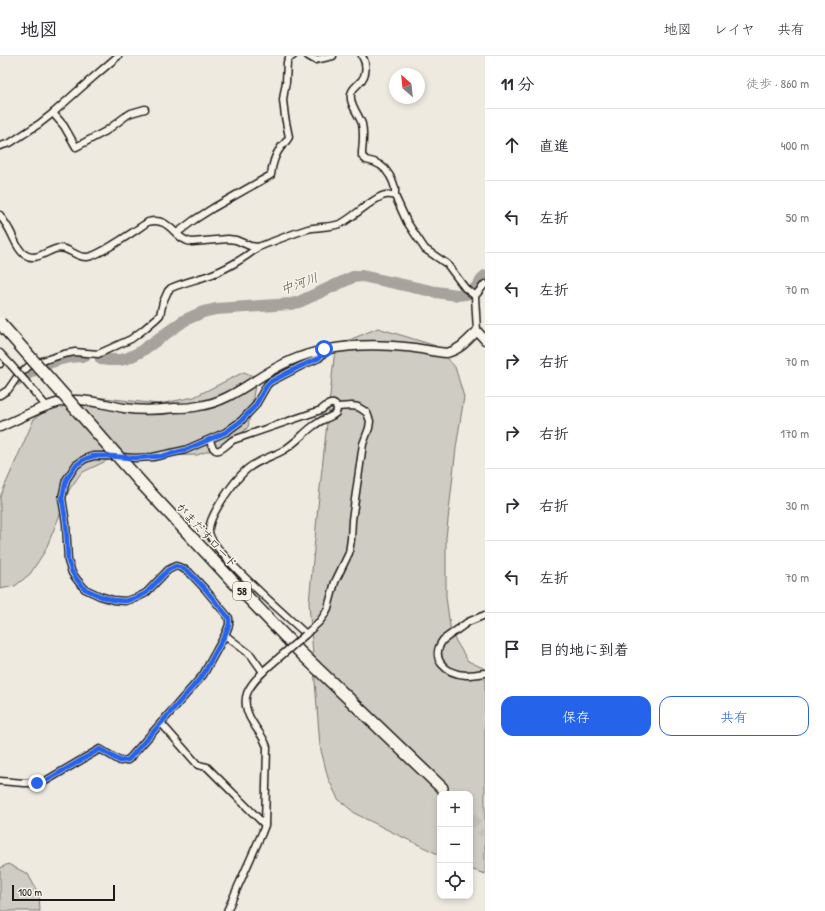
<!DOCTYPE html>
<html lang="ja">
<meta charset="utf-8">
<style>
body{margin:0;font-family:"Patrick Hand","Klee One",sans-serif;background:#f2f2f3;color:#2b2b33}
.controls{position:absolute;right:12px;bottom:12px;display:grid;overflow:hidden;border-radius:8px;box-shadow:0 2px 6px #0003}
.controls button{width:36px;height:36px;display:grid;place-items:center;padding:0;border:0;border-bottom:1px solid #e1e1e2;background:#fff;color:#2b2b33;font:20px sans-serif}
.compass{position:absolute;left:389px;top:12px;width:36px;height:36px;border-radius:50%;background:#fff;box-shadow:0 2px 6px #0003;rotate:333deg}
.scale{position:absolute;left:12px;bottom:10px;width:103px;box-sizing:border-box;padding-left:4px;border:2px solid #1c1c1c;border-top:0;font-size:11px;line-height:14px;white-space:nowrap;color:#1c1c1c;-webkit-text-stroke:3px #f7f3e8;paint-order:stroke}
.stop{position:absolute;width:12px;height:12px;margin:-9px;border:3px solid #2563eb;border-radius:50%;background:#fff}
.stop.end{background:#2563eb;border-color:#fff;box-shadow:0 1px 4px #0008}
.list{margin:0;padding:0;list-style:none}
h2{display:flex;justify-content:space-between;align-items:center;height:52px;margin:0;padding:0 16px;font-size:17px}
h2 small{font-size:13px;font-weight:400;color:#7c7c81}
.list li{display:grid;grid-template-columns:26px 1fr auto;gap:12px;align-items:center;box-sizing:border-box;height:72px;padding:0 16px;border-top:1px solid #e1e1e2}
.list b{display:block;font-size:15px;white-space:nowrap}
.list em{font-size:13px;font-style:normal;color:#7c7c81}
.actions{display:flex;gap:8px;padding:12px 16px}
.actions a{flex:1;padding:9px 0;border:1px solid #2563eb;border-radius:12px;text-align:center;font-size:14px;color:#2563eb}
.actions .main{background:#2563eb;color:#fff}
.icon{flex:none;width:22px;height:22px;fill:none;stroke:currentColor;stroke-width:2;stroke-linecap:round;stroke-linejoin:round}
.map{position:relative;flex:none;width:485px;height:855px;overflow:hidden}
header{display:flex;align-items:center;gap:24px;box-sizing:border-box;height:56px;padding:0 20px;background:#fff;border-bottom:1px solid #e1e1e2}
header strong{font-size:19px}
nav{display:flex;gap:22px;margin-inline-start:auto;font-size:14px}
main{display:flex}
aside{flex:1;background:#fff}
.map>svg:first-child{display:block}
.green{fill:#cfccc3;stroke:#767470}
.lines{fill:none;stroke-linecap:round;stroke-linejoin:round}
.stream{stroke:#6f6d69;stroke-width:2}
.river{stroke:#a6a39d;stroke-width:12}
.highway-tunnel{stroke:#c4c1b9;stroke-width:11;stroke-dasharray:11 5.5;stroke-linecap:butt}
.street-casing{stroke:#1c1c1c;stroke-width:9}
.secondary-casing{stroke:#1c1c1c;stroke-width:11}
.highway-casing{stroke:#1c1c1c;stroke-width:14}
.street{stroke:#f7f3e8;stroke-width:6}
.secondary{stroke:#f7f3e8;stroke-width:8}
.highway{stroke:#f7f3e8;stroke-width:11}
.street-bridge-casing{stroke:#1c1c1c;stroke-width:9;stroke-linecap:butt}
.highway-bridge-casing{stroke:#1c1c1c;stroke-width:14;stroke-linecap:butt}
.street-bridge{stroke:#f7f3e8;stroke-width:6}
.highway-bridge{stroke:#f7f3e8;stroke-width:11}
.route{stroke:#2563eb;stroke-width:5}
.labels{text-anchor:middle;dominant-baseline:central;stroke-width:3;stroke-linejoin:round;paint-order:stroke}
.shield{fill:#f7f3e8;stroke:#5e5c59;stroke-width:1}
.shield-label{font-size:11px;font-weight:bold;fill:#1c1c1c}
.street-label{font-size:12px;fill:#1c1c1c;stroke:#f7f3e8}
.water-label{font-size:13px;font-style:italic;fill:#535250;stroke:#f7f3e8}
</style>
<header>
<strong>地図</strong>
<nav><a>地図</a><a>レイヤ</a><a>共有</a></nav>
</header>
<main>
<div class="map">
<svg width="485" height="855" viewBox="0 0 485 855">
<rect width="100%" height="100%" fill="#eeeae0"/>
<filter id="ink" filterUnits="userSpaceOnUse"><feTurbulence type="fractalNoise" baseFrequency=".025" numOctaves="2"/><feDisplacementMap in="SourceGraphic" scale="8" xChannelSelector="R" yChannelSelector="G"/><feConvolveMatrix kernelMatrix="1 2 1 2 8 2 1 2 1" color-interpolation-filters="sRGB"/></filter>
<g filter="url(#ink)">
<g class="green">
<path d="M378,272L436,290L455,311L464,341L456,392L446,482V541L451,577L468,605L485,613V818L470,813V738H440V799L394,777L356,758L338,743L328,722L320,690L309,547L318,450L335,293L342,287Z"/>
<path d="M244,316L253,320L255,329L248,371L237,382L217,392L197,399L153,400L108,404L81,417L69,434L61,456L45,495L30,518L15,530L0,533V441L34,363L53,349L72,342H104L159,348L194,341Z"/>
<path d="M8,808L28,818L39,839L40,855H0V812Z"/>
</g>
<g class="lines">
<path class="stream" d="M0,343L5,339"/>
<g class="river">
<path d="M101,303L109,304H120L128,302L140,296L185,264L203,256L216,253L291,248L299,246L353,221L362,220L436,236L457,239L466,238L475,233L485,220"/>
<path d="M19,324C37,310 62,299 85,300"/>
</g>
<path class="highway-tunnel" d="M470,761L485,777"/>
<g class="street-casing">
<g id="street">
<path d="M308,0L315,4L333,0"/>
<path d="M362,0C367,8 367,19 360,26C357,30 351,33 351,39C349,47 359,59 362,68C364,77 363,87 362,96V100L366,104L374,106L380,109L385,113L390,120L393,126L395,132V140L407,166L425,193L447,208L465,232L475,240"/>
<path d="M53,57L64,70L76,91L106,75L126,60L131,57L145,53"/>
<path d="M0,90L10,87L39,68L53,57L82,31L118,0"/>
<path d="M0,159C3,164 7,169 10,175C14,182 17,193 24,198C35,206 45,196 55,193C68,189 75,202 87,201C98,201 137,173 148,166C171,160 174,184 192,186L228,183L236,184L250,190L258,191C275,185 291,178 308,173C319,170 331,172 342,167C354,161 375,140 386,139C389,138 392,139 395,140"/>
<path d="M177,177L194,164L213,152L271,119C272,109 274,100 281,91C284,88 287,85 289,81L285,61L283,44L284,37L286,26L287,6L289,2L293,0"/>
<path d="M477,275L475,240L485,228"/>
<path d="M0,297L11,309"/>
<path d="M0,307V308"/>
<path d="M25,325L47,351"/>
<path d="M0,339L8,334L17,321L29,310L45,304L64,298L75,296L98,298L131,283L143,274L157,262L160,259L163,246L168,235L171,232C182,227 195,224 207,220C223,215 245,202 258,191"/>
<path d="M210,384C215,404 224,390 233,384L321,354C326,350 332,344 337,351C337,354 337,355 336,357C333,360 329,361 325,363C320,365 316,368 312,371C303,378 294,388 284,394C272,401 257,404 246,414C235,424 208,460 209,475C209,494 289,562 306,578"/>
<path d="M485,559L468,566L443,584C429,603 446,618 466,619C472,619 479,618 485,617"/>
<path d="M225,579L251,599L263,616"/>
<path d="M305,579L320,565L325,558L328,552L335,526L349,497L351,483L352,464L363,388L369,372L370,365L367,357L363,354L358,351L352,350L337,351"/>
<path d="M161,667L198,709L207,711L265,769"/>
<path d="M0,725L24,727H42L100,693L120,705L128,704L161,667L203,619L225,579L229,569V562L205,533L189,516L182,512L176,510L168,514L146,537L136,542L125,545L113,544L100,540L85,533L78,525L72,517L68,505L66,467L62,442L66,424L76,409L85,403L93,400H107L135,402L153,401L185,394L217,380L226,376L241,365L255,350L267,329L270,326L301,310L319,302L323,298L324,293"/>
<path d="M227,855L262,777L265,769L267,691C264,681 258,676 253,667C237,642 249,630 267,612"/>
</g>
</g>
<g class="secondary-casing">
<path id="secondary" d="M0,371C21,362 51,345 73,344C91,343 107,349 124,352C141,355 158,354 175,352C183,352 191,352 199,350C234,345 258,318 290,305C326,289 366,287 406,291C420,292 433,296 447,297C460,294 468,284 477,275L485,284"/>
</g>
<g class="highway-casing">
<path id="highway" d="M144,430L238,531L301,597L442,732"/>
</g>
<use href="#street" class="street"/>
<use href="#secondary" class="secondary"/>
<use href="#highway" class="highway"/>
<g class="street-bridge-casing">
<g id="street-bridge">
<path d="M11,309L25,325"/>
<path d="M267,612L305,579"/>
</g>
</g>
<g class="highway-bridge-casing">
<path id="highway-bridge" d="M0,267L144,430"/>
</g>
<use href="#street-bridge" class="street-bridge"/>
<use href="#highway-bridge" class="highway-bridge"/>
</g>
</g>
<g class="lines" filter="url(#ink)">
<path class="route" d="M37,727H42L100,693L120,705L128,704L161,667L203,619L225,579L229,569V562L205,533L189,516L182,512L176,510L168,514L146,537L136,542L125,545L113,544L100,540L85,533L78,525L72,516L68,505L66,467L62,442L66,424L76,409L85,403L93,400H107L135,402L162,400L185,394L217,380L226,376L241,365L255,350L267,329L270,326L301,310L319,302L322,298L324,293"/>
</g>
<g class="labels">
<rect class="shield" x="233" y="526" width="18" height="18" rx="3"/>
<g class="shield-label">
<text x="242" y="535">58</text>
</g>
<g class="street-label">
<text transform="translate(207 479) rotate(47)">がまだすロード</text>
</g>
<g class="water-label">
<text transform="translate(299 227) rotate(-20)">中河川</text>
</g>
</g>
</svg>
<div class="controls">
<button>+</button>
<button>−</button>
<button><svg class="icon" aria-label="locate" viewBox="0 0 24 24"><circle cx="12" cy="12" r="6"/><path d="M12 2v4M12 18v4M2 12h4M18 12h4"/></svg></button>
</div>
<svg class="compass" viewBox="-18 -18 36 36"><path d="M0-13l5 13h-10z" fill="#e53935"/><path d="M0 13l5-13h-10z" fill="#7c7c81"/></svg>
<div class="scale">100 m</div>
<div class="stop" style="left:324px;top:293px"></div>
<div class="stop end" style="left:37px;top:727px"></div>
</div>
<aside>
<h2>11 分<small>徒歩 · 860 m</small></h2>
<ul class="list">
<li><svg class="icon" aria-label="ahead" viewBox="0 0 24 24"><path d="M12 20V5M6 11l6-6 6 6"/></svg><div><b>直進</b></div><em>400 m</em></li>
<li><svg class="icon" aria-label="left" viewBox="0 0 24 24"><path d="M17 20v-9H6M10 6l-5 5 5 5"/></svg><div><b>左折</b></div><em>50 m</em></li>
<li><svg class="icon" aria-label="left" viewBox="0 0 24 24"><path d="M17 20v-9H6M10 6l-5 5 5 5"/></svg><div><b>左折</b></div><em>70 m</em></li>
<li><svg class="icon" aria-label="right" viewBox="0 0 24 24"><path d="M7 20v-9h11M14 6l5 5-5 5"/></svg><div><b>右折</b></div><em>70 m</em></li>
<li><svg class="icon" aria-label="right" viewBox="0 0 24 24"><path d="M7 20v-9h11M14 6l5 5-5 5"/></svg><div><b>右折</b></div><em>170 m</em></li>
<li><svg class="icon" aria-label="right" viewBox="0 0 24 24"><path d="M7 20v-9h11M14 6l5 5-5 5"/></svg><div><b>右折</b></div><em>30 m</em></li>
<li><svg class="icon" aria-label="left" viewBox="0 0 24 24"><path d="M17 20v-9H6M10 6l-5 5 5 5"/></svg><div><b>左折</b></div><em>70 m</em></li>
<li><svg class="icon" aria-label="arrive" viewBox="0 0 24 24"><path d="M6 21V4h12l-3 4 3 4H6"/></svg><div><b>目的地に到着</b></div></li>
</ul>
<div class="actions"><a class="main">保存</a><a>共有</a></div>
</aside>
</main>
